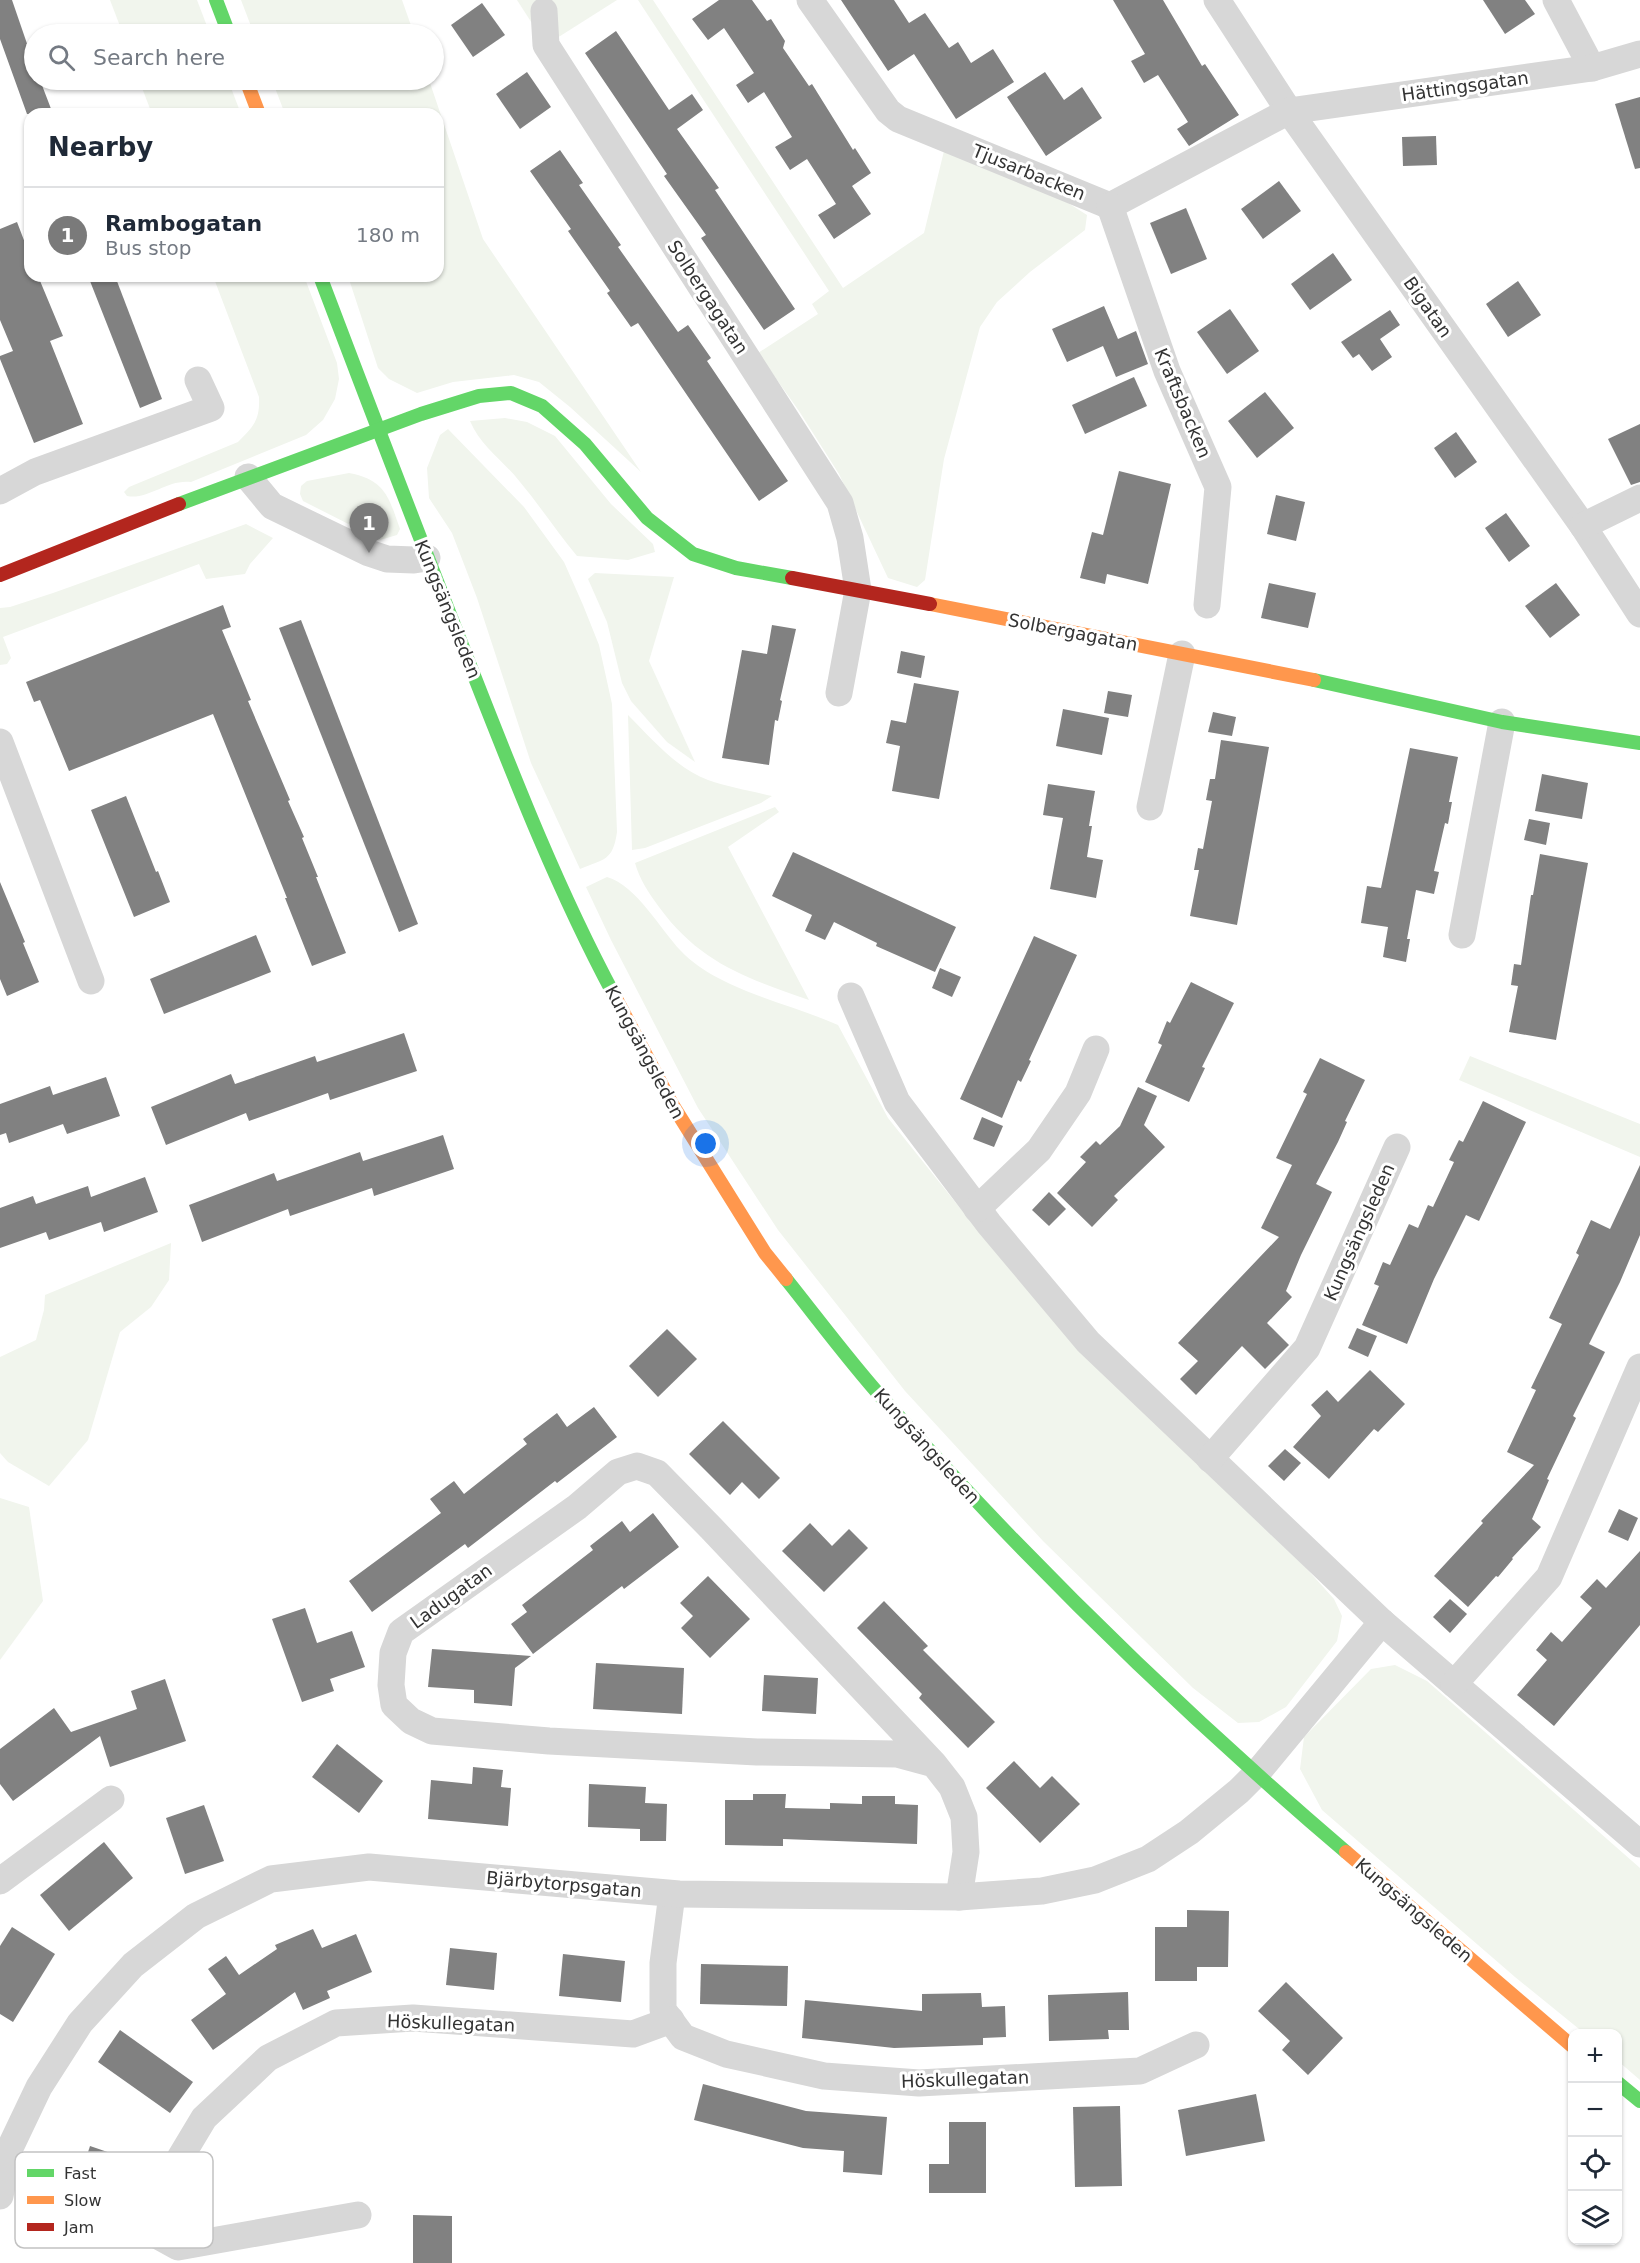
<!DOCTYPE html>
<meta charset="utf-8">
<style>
body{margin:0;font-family:"DejaVu Sans",sans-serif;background:#f6f6f7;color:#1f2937}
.controls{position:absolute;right:18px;bottom:18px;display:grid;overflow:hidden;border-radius:12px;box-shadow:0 2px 4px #0004}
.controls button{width:54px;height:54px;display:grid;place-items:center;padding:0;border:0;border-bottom:2px solid #e0e1e3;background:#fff;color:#1f2937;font:30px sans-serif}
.you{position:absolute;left:706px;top:1144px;width:21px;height:21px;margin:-15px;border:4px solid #fff;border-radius:50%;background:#1a73e8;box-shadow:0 0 0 9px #1a73e833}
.badge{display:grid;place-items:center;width:39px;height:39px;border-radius:50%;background:#7a7a7a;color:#fff;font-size:20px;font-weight:700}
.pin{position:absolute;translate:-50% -50px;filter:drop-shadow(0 2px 3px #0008)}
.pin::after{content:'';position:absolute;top:32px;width:21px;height:18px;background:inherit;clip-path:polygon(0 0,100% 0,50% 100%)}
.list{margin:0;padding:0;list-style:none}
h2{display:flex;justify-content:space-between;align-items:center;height:78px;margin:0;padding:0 24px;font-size:26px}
h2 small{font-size:20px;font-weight:400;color:#747a83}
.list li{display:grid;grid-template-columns:39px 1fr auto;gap:18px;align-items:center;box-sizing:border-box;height:96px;padding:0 24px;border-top:2px solid #e0e1e3}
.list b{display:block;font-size:22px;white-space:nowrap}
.list p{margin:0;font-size:20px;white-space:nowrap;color:#747a83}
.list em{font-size:20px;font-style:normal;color:#747a83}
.icon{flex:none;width:33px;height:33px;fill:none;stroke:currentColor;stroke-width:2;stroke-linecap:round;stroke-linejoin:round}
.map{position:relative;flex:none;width:1640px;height:2263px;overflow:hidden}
.search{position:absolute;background:#fff;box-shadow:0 2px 4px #0004;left:24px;top:24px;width:420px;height:66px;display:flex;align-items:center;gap:15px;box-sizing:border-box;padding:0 21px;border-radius:33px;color:#747a83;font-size:22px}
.panel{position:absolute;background:#fff;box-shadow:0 2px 4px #0004;left:24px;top:108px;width:420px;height:174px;border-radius:18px}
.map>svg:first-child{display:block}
.green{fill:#f1f5ed}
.building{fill:#818181}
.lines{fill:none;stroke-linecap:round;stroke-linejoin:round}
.street{stroke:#d7d7d7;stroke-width:27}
.fast{stroke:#63d668;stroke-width:14}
.slow{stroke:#ff974d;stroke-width:14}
.jam{stroke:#b3261e;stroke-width:14}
.labels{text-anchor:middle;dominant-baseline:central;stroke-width:6;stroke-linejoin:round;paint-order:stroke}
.street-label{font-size:18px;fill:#333;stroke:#fff}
.key{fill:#fff;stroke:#c2c2c2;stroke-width:1.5}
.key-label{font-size:16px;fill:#333}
</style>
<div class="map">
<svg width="1640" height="2263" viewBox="0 0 1640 2263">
<rect width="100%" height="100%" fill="#fff"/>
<g class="green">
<path d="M110,0H197L210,34H123Z"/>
<path d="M241,0H402L414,34H254Z"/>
<path d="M517,0H617L546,45Z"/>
<path d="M638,0H653L843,288L924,233L944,151L1065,201L1087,215L1085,230L1030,272L997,302L980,327L944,459L925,580L917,587L888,578L839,474L799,411L758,353L818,314L812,304L829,291Z"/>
<path d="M139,80H228L241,114H152Z"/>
<path d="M272,80H429L483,239L641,472L570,407L539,382L514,375L453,382L417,393L389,379L378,368L348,276H438V114H285Z"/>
<path d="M213,276H304L337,363L339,379L335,399L323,420L306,435L191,482C167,479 149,500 127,496L124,492L129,487L238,442C254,426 260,420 259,397Z"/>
<path d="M505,418L527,422L555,436L611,504L653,544L655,552L628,560L577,556C557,532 540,506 520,482C503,460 481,447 470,421Z"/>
<path d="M448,429L524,507L564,562L583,605L599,645L612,704L617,832C613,861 604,859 580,869L531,763L477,598L452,533L429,498L427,468L440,435Z"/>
<path d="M349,473C386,480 389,498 400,529L397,535L380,540L303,501L300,494L301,486L307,481Z"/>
<path d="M246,524L273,538L250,564L245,574L206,579L199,564L3,637L11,658L7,664L0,665V608L10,607L53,593Z"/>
<path d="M595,573L674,577L649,661L695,762L667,742L631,701L622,683L607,622L588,579Z"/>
<path d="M628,715C651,738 676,768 708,780C728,787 751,791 772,796L761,803L645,848L632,850Z"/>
<path d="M775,807L779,812L728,847L809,1000C746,978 700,963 659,907C648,892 640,880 635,863Z"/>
<path d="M607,877C637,886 660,929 681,951C718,990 789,1003 838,1025L888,1118L960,1208L1089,1360L1306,1568L1334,1599L1342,1616L1337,1641L1286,1707L1259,1722L1238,1723L1193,1688L1043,1541L905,1391L778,1230L698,1108L611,940L586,887Z"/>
<path d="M1470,1056L1640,1124V1157L1459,1080Z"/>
<path d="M171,1243L169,1280L151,1307L120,1332L88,1440L49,1486L8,1462L0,1453V1357L36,1340L44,1310L45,1295Z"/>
<path d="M0,1498L29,1507L43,1601L0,1660Z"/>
<path d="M1395,1665L1427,1681L1640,1868V2080L1618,2061V2034L1584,2033L1515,1977L1322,1810L1300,1769L1304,1737L1371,1669Z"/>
</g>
<g class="building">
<path d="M0,0H12L34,64V80H40L53,114H27L0,39Z"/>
<path d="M719,0H752L767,21L771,19L785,41L783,48L809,86L812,84L853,150L855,148L871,173L852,186L871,214L834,239L818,215L836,204L807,159L790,170L775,147L792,137L764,92L748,103L736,85L754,73L724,28L708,40L692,19Z"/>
<path d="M841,0H894L909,23L925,13L949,48L958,42L971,63L993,49L1014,82L956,119L914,54L888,71Z"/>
<path d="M1113,0H1163L1202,66L1205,64L1239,115L1189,146L1177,129L1188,122L1158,75L1144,83L1131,61L1145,54Z"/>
<path d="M1483,0H1525L1535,14L1505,34Z"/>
<path d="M482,3L505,35L473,57L451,25Z"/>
<path d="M616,31L669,110L692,94L703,110L677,129L719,188L715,190L795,309L764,330L701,238L706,235L664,176L667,174L585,53Z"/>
<path d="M527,72L551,107L520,129L496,94Z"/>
<path d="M1045,72L1064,100L1082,87L1102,118L1046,156L1007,97Z"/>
<path d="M1640,97V168L1635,169L1615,104Z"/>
<path d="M1436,136L1437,165L1403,166L1402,137Z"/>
<path d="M560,150L583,183L579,185L621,245L618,247L678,332L688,325L711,358L707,361L788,481L759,501L638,323L631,327L607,293L610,291L568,231L571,229L530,171Z"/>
<path d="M1279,181L1301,211L1263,239L1241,209Z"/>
<path d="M1186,208L1207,259L1171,274L1150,223Z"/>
<path d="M17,222L30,256V276H38L63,336L50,341L83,424L34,443L0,359V356L13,351L0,320V229Z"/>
<path d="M1333,253L1352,280L1310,310L1291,284Z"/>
<path d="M88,276H115L162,399L140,408Z"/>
<path d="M1518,281L1541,315L1508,337L1486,304Z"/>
<path d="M1104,306L1118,339L1136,331L1148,364L1116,377L1103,346L1067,362L1052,329Z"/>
<path d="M1230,309L1259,351L1227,374L1197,332Z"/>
<path d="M1390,310L1400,325L1380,339L1392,357L1372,371L1359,354L1353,358L1341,342Z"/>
<path d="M1134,377L1147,406L1085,434L1072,405Z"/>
<path d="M1265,392L1294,428L1257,458L1228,421Z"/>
<path d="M1640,424V482L1631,485L1608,439Z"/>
<path d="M1456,432L1477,462L1455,478L1434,448Z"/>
<path d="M1119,471L1171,484L1148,584L1107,574L1105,584L1080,578L1092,532L1103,535Z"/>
<path d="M1276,495L1305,502L1296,541L1267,534Z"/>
<path d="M1506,513L1530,546L1509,562L1485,528Z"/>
<path d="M1269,583L1316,593L1308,628L1261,618Z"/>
<path d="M1556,583L1580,615L1550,638L1525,606Z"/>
<path d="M223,605L231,627L222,630L251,700L248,701L290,800L288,801L304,837L302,838L318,877H316L346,953L312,966L285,898H287L213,714L69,771L40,700L34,702L26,682Z"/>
<path d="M301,620L418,924L399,932L279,628Z"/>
<path d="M772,625L796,629L780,700L782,701L778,721L775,720L769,765L722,758L742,650L767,654Z"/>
<path d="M901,651L925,656L921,678L897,673Z"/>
<path d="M914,683L959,691L939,799L892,791L900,746L886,743L891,720L906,723Z"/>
<path d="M1108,691L1132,695L1128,717L1104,713Z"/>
<path d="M1063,709L1109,718L1102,755L1056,746Z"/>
<path d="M1213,712L1236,717L1232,736L1208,732Z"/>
<path d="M1221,740L1269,747L1237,925L1190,916L1199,870H1194L1198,848L1203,849L1212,801L1206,800L1210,779H1215Z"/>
<path d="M1410,748L1458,757L1449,802H1452L1448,824L1445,823L1434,871L1439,872L1434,894L1416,890L1407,939H1410L1406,962L1383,957L1388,927L1361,923L1367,886L1381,888Z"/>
<path d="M1542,774L1588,783L1582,819L1535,811Z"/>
<path d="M1048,784L1095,791L1089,826H1092L1087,857L1103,860L1096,898L1050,889L1063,818L1043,815Z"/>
<path d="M126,796L156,872L158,871L170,902L134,917L91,810Z"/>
<path d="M1529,819L1550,823L1546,845L1524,840Z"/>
<path d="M793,852L956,927L935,972L876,946L877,943L834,922L825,940L805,931L812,915L772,896Z"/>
<path d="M1540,854L1588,863L1556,1040L1509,1032L1518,986L1511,985L1514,964L1521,965L1531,895H1533Z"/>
<path d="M0,882L25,942L23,943L39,982L7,996L0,979Z"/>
<path d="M256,935L271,972L164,1014L150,979Z"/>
<path d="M1034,936L1077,955L1029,1060L1031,1061L1021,1082L1018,1080L1002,1118L960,1099Z"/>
<path d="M940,968L961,977L952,997L932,988Z"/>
<path d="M1191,982L1234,1003L1202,1067L1205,1068L1189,1102L1145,1082L1162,1045L1158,1043L1167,1021L1170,1023Z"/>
<path d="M404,1033L417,1071L330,1100L328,1093L249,1121L246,1113L166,1145L151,1107L231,1074L235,1084L315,1056L317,1062Z"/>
<path d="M1320,1058L1365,1080L1345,1121L1347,1122L1338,1142L1316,1184L1332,1192L1301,1255L1286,1291L1292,1297L1267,1323L1289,1345L1265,1369L1242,1346L1196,1395L1180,1379L1198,1361L1178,1343L1279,1237L1261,1228L1292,1165L1276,1158L1307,1094L1303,1092Z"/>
<path d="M106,1077L120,1116L67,1134L63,1124L9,1143L6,1133L0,1135V1104L50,1086L53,1095Z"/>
<path d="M1138,1087L1157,1096L1144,1125L1165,1147L1114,1196L1118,1200L1092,1227L1057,1193L1086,1162L1080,1157L1096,1141L1100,1145L1120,1126Z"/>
<path d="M1483,1101L1526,1122L1479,1221L1466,1215L1434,1279L1407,1344L1362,1325L1379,1286L1374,1284L1383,1262L1390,1265L1409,1224L1418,1228L1428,1205L1433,1207L1454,1162L1449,1160L1459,1140L1463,1142Z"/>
<path d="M982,1117L1003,1126L994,1147L973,1139Z"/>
<path d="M443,1135L454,1169L374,1196L372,1188L290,1216L288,1209L202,1242L189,1205L274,1173L277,1181L360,1152L363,1161Z"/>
<path d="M1640,1165V1235L1620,1282L1589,1344L1605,1352L1573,1416L1576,1418L1547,1479L1549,1480L1532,1519L1541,1527L1512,1558L1513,1559L1498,1577L1496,1576L1468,1607L1434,1576L1483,1523L1481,1521L1534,1465L1507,1452L1536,1390L1531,1388L1562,1324L1549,1318L1579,1255L1576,1253L1591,1220L1610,1229Z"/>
<path d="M145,1177L158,1212L104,1232L101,1222L49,1240L46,1232L0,1248V1208L33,1196L36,1204L88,1186L91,1197Z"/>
<path d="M1049,1192L1066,1209L1049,1226L1032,1210Z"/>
<path d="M1357,1328L1377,1336L1368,1357L1348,1348Z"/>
<path d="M667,1329L697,1359L658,1397L629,1366Z"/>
<path d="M1370,1370L1405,1404L1378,1432L1374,1429L1329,1479L1293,1447L1321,1416L1311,1405L1327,1390L1338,1402Z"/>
<path d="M594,1407L617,1437L557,1483L555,1481L468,1548L465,1544L372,1612L349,1581L441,1513L430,1499L454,1481L464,1494L527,1444L523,1439L557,1413L567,1427Z"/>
<path d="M723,1421L780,1478L759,1499L742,1482L730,1495L689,1454Z"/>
<path d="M1285,1449L1301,1463L1284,1481L1268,1466Z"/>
<path d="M1619,1509L1638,1518L1628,1541L1608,1532Z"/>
<path d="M653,1513L679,1547L624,1589L622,1586L533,1654L511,1624L527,1612L522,1605L593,1550L590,1546L622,1521L630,1532Z"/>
<path d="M810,1523L832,1546L849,1529L868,1548L824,1592L782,1551Z"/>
<path d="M1640,1551V1625L1554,1726L1517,1695L1547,1660L1536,1650L1551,1632L1562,1642L1592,1608L1580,1597L1597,1579L1606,1588Z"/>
<path d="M708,1576L750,1619L710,1658L681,1628L693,1616L680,1603Z"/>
<path d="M1450,1599L1467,1614L1450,1633L1433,1617Z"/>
<path d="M884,1601L928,1646L923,1650L995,1722L968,1748L919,1698L922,1694L857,1628Z"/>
<path d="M305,1608L317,1643L352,1631L365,1667L330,1679L334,1691L302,1702L272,1619Z"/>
<path d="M432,1649L531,1656L515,1668L512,1706L474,1703V1690L428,1687Z"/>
<path d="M596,1663L684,1668L682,1714L593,1709Z"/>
<path d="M764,1675L818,1678L816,1714L762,1711Z"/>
<path d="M165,1679L186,1741L110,1767L100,1736L13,1801L0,1784V1749L54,1708L71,1732L137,1709L131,1691Z"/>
<path d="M337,1744L383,1781L359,1813L312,1777Z"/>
<path d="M1014,1761L1040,1788L1052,1776L1080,1804L1040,1843L986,1788Z"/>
<path d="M473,1767L503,1770L501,1787L511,1788L508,1826L428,1819L431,1780L472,1784Z"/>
<path d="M589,1784L646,1787L645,1803L667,1804L666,1841H640V1829L588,1827Z"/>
<path d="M753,1794H786L785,1808L830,1809V1803L862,1804V1796H895V1804L918,1805L917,1844L783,1839V1846L725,1845V1800H753Z"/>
<path d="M204,1805L224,1861L185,1874L166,1818Z"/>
<path d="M104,1842L133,1878L69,1931L40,1895Z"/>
<path d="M1187,1910L1229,1911L1228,1967H1197V1981H1155V1927H1187Z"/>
<path d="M12,1927L55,1954L13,2022L0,2014V1946Z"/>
<path d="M313,1929L322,1948L356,1934L372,1972L327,1991L330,1998L303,2010L295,1992L213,2050L191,2020L226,1994L208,1969L226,1956L239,1975L277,1949L275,1945Z"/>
<path d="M450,1948L497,1953L494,1990L446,1985Z"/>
<path d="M563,1954L625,1961L621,2002L559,1996Z"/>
<path d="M701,1964L788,1966L787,2006L700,2004Z"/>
<path d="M1286,1982L1343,2038L1308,2075L1282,2050L1290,2041L1258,2011Z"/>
<path d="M1128,1992L1129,2030H1108L1109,2039L1049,2041L1048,1995Z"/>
<path d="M981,1993L982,2007L1005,2006L1006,2037L983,2038V2045L894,2048L802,2038L805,2000L922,2011V1994Z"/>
<path d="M120,2030L193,2082L170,2113L98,2062Z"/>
<path d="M703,2084L806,2111L887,2117L882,2175L843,2172L844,2151L803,2148L694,2120Z"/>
<path d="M1256,2094L1265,2141L1186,2156L1178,2110Z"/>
<path d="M1120,2106L1122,2186L1075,2187L1073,2107Z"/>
<path d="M949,2122H986V2193H929V2164H949Z"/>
<path d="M90,2146L131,2160L105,2240L64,2227Z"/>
<path d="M413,2215L452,2216V2263H413Z"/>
</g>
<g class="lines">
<g class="street">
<path d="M810,0L888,111L898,119L1110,206"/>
<path d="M1217,0L1289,111L1583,526L1640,614"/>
<path d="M1556,0L1592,68"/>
<path d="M544,11L546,45L840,503L850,538L858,590L839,693"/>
<path d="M1110,206L1289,111L1592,68L1640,54"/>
<path d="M1110,206L1167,371L1218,487L1207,605"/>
<path d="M248,477L272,506L369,553L387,559L414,560L427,558"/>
<path d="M0,491L35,472L211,408L198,380"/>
<path d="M1583,526L1640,498"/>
<path d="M0,742L91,981"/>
<path d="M1150,807L1182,654"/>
<path d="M1462,935L1502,722"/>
<path d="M851,996L897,1102L989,1224L1088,1342L1382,1622L1640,1844"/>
<path d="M977,1209L1039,1150L1078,1093L1096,1049"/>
<path d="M1210,1459L1307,1348L1397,1147"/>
<path d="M1454,1684L1549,1577L1640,1367"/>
<path d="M934,1764L711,1528L657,1473L637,1466L618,1472L577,1507L401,1632L393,1653L391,1685L394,1705L411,1721L432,1731L549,1741L757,1752L897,1754L934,1764L952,1787L964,1817L966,1852L959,1897"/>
<path d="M0,1881L111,1799"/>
<path d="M672,1894L663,1963V2010L683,2037L726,2054L824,2076L919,2083L1140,2071L1196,2045"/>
<path d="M0,2196L9,2150L39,2087L80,2023L133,1965L196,1916L271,1879L369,1867L679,1894L959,1897L1042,1891L1095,1880L1148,1859L1189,1832L1239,1791L1257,1773L1382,1622"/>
<path d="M358,2215L178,2247L158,2236L150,2220L165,2183L204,2118L268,2058L336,2023L413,2018L633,2034L671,2020"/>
</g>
<g class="fast">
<path d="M216,0L229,34"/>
<path d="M320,276C371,410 422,545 475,678C517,785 559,892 613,993"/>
<path d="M179,504L421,414L479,396L511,393L542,406L585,444L647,518L693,554L736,568L792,578"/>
<path d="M1314,680L1502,722L1640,743"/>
<path d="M786,1279C818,1319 849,1361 883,1399C1026,1560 1182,1712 1346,1852"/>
<path d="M1618,2083L1640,2101"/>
</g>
<g class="slow">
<path d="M246,80L259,114"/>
<path d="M930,604L1314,680"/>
<path d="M613,993L672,1104L765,1253L786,1279"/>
<path d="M1346,1852L1572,2046"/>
</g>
<g class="jam">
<path d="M0,575L179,504"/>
<path d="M792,578L930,604"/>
</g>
</g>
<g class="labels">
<g class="street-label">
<text transform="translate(1465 86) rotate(-8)">Hättingsgatan</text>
<text transform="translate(1029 172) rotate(22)">Tjusarbacken</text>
<text transform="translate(708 297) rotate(57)">Solbergagatan</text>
<text transform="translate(1428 307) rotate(55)">Bigatan</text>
<text transform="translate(1183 403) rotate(67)">Kraftsbacken</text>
<text transform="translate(448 609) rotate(68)">Kungsängsleden</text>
<text transform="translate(1073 632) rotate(11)">Solbergagatan</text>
<text transform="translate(645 1052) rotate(62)">Kungsängsleden</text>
<text transform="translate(1359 1232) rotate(-66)">Kungsängsleden</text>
<text transform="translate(927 1446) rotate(48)">Kungsängsleden</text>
<text transform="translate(451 1596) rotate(-36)">Ladugatan</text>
<text transform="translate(564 1884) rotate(5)">Bjärbytorpsgatan</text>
<text transform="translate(1414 1910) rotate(41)">Kungsängsleden</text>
<text transform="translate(451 2023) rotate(2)">Höskullegatan</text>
<text transform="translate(965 2079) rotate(-2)">Höskullegatan</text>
</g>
</g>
<rect x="15" y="2152" width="198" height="96" rx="9" class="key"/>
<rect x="27" y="2169" width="27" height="8" fill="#63d668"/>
<rect x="27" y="2196" width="27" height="8" fill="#ff974d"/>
<rect x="27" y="2223" width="27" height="8" fill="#b3261e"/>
<g class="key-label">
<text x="64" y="2179">Fast</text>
<text x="64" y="2206">Slow</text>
<text x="64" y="2233">Jam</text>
</g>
</svg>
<div class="controls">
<button>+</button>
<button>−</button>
<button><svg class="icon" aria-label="locate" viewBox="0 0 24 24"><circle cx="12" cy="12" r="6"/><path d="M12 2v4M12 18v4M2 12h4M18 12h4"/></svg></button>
<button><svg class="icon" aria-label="layers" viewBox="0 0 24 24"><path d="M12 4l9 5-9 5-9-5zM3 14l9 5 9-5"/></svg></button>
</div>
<div class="you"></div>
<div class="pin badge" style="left:369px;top:553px">1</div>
<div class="search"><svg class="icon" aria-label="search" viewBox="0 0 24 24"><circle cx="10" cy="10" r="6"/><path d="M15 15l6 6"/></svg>Search here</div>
<section class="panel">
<h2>Nearby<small></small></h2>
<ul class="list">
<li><span class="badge">1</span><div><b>Rambogatan</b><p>Bus stop</p></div><em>180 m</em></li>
</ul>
</section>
</div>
